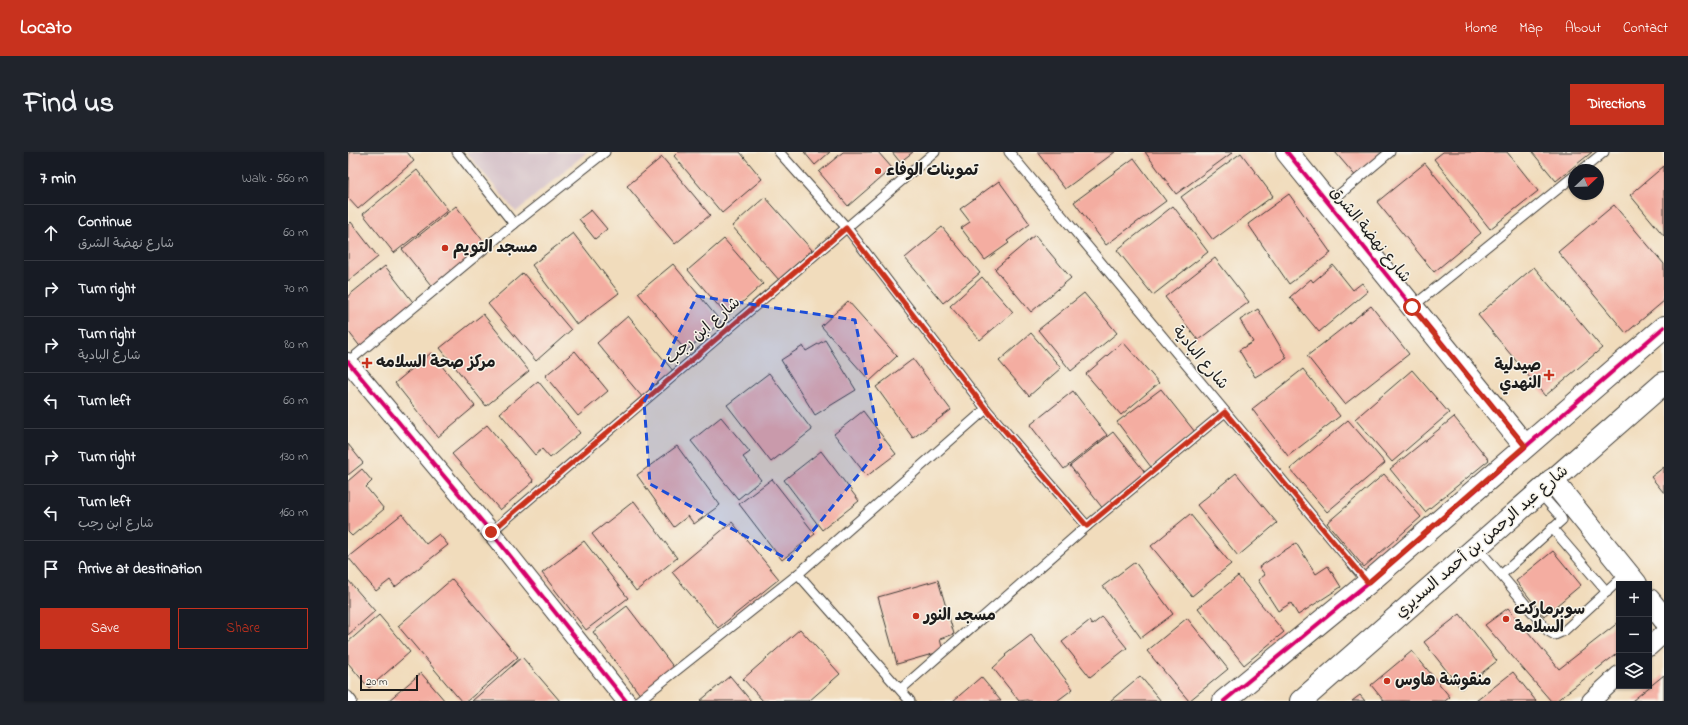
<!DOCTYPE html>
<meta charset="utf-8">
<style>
body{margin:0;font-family:"Indie Flower","Playpen Sans Arabic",sans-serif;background:#20242c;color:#f1f3f6}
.controls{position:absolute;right:12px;bottom:12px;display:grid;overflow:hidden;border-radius:0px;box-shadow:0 1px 3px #0004}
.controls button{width:36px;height:36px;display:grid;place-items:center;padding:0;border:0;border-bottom:1px solid #363941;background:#171b24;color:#f1f3f6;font:20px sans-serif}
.compass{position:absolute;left:1220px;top:12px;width:36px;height:36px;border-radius:50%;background:#171b24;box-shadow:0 1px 3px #0004;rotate:67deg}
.scale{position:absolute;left:12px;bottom:10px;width:58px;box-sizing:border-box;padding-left:4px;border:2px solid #1c1c1c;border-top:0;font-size:11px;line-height:14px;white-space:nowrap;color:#1c1c1c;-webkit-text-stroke:3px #f7f3e8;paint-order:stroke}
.stop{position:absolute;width:12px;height:12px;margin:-9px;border:3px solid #c8321e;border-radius:50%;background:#fff}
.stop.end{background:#c8321e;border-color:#fff;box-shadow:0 1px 4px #0008}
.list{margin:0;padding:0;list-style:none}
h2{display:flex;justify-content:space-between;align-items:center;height:52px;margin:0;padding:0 16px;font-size:17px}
h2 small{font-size:13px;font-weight:400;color:#9ea1a6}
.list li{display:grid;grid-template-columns:26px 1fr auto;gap:12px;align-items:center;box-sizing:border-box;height:56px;padding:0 16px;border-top:1px solid #363941}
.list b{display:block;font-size:15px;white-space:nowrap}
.list p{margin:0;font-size:13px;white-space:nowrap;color:#9ea1a6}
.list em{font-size:13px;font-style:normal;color:#9ea1a6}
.actions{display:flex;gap:8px;padding:12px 16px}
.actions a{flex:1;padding:9px 0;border:1px solid #c8321e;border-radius:0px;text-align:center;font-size:14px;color:#c8321e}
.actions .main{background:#c8321e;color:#fff}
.icon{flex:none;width:22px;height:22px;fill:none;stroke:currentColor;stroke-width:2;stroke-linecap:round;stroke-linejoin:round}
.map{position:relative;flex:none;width:1316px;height:549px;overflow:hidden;border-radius:0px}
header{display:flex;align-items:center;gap:24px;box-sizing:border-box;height:56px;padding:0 20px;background:#c8321e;color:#fff}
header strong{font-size:19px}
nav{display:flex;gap:22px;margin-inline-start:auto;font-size:14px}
.intro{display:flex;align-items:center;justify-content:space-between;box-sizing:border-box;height:96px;padding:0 24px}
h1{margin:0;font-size:28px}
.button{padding:10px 18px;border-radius:0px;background:#c8321e;color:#fff;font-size:14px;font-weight:700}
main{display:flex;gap:24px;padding:0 24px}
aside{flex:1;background:#171b24;border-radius:0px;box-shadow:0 1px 3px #0004}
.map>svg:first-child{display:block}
.industrial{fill:#d2bdc6}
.building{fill:#f4ada1}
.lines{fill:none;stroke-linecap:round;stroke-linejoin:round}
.lane-casing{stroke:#3c3934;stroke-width:11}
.street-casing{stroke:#3c3934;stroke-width:20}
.secondary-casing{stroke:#3c3934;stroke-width:24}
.lane{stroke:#fff;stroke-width:9}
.street{stroke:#fff;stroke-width:18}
.secondary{stroke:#fff;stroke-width:22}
.cycleway-casing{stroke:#f7f3e8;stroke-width:6}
.cycleway{stroke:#d6006c;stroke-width:4}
.route{stroke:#c8321e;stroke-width:5}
.marked{fill:#1d4ed8;fill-opacity:0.2;stroke:#1d4ed8;stroke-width:3;stroke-dasharray:8 5;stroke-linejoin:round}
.poi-dot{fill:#c8321e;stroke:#f7f3e8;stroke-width:1.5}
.labels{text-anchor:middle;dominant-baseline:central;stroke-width:3;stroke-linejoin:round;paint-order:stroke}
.poi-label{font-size:16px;font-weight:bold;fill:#1c1c1c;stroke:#f7f3e8;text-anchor:start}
.street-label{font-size:16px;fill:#1c1c1c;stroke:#f7f3e8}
</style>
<header>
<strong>Locato</strong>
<nav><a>Home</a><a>Map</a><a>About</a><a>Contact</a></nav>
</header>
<div class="intro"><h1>Find us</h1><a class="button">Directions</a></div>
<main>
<aside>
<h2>7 min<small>Walk · 560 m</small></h2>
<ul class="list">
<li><svg class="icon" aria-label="ahead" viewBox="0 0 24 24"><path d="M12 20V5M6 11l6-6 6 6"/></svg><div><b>Continue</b><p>شارع نهضة الشرق</p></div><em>60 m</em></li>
<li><svg class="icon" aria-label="right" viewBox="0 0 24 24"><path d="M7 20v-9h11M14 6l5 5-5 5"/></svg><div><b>Turn right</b></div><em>70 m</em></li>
<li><svg class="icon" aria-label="right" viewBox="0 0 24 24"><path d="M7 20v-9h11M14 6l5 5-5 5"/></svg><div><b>Turn right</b><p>شارع البادية</p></div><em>80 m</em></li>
<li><svg class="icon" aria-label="left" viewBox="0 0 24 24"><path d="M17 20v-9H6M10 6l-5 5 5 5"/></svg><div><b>Turn left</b></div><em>60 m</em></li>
<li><svg class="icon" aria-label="right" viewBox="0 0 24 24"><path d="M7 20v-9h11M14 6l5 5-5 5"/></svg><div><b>Turn right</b></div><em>130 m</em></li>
<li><svg class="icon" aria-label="left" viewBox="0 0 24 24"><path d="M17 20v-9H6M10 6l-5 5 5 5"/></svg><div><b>Turn left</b><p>شارع ابن رجب</p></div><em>160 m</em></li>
<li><svg class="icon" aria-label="arrive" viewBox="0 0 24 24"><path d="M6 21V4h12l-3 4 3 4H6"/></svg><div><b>Arrive at destination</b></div></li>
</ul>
<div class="actions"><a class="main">Save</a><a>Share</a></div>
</aside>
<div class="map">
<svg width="1316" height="549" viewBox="0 0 1316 549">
<rect width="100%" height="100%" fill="#f7f3e8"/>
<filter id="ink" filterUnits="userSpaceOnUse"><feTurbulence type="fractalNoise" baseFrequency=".025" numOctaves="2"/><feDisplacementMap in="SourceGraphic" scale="8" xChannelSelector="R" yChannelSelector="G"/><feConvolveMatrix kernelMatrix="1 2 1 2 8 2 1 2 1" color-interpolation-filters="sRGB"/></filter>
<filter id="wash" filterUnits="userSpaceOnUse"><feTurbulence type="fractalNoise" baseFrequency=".012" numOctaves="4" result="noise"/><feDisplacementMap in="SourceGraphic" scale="16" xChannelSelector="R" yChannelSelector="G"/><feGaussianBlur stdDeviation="0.9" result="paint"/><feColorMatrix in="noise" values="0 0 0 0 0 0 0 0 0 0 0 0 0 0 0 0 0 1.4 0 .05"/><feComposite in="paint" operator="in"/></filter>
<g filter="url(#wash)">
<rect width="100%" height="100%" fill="#f1dcbc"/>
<path class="industrial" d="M118,0H239L168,60Z"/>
<g id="blocks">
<g class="building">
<path d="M1,0H59L66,9L10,57L0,46Z"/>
<path d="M330,0H392L414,27L374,61L326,4Z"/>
<path d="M456,0H482L467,13Z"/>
<path d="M495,0H530L544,16L500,54L471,20Z"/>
<path d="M544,0H565L552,10Z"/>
<path d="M689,0H767L717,37Z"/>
<path d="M797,0H885L828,42Z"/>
<path d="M987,0H1042L1010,27Z"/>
<path d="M1095,0H1159L1190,39L1142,77L1086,7Z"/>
<path d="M1184,0H1244L1208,29Z"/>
<path d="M893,1L925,44L865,88L833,45Z"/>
<path d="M314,5L362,63L327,92L279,34Z"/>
<path d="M786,6L818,49L758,93L726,50Z"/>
<path d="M1077,11L1133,81L1086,120L1029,50Z"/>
<path d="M1316,14V84L1282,43Z"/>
<path d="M69,18L100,58L46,101L15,62Z"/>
<path d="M651,29L682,72L659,89L661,91L637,108L613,76L622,70L612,57Z"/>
<path d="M941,42L983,101L941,132L900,72Z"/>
<path d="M417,45L464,98L431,128L384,74Z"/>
<path d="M1266,53L1316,112V149L1278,181L1210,100Z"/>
<path d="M108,54L139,94L86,137L54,97Z"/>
<path d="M825,54L860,100L805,143L769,98Z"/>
<path d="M243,58L259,77L247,87L231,67Z"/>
<path d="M3,70L30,105L0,129V73Z"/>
<path d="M594,75L632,121L595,151L557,106Z"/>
<path d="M225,81L271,141L229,173L184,113Z"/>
<path d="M687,83L723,126L683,160L647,117Z"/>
<path d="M376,87L415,132L379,164L340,118Z"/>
<path d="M867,106L901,150L850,188L817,145Z"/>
<path d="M325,112L373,170L338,199L290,141Z"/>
<path d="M985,113L1005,138L1014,131L1020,139L971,180L942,145L963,127L965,130Z"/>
<path d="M37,114L68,154L14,197L0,179V144Z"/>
<path d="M1186,115L1254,196L1197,244L1130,163Z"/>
<path d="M175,121L223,178L188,209L140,152Z"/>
<path d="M634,125L665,160L632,188L602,154Z"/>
<path d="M736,141L769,181L723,219L690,178Z"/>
<path d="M500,149L549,204L522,229L473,174Z"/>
<path d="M1023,154L1061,202L997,252L959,204Z"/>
<path d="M910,157L939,206L907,225L891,198L905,190L892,168Z"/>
<path d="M135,162L181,219L138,254L92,196Z"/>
<path d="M280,164L326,220L295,246L249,191Z"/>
<path d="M683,181L713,216L681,244L651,209Z"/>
<path d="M477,188L508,238L467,263L433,208L455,194L458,199Z"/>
<path d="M775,190L811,231L773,263L738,222Z"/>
<path d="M227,199L260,239L230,264L197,224Z"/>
<path d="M83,201L127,254L90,285L47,231Z"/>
<path d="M565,207L603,258L565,286L528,235Z"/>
<path d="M955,217L992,264L940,304L904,257Z"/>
<path d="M1064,218L1101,261L1044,310L1007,267Z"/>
<path d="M421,221L464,278L423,310L379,253Z"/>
<path d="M190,229L232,281L202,306L194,297L187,303L152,261Z"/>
<path d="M813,237L847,280L803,315L769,270Z"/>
<path d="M725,239L759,283L716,317L682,273Z"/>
<path d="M515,259L548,302L519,324L486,282Z"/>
<path d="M373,265L402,300L395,305L413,328L390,347L343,289Z"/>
<path d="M1106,265L1141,308L1077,360L1042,317Z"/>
<path d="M1000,268L1037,311L979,360L942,317Z"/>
<path d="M139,273L186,329L152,358L104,302Z"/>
<path d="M765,280L800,324L756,358L722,314Z"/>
<path d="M0,292L15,311L0,323Z"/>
<path d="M329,294L372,353L346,372L340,364L326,375L289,323Z"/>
<path d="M473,299L511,349L474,378L436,328Z"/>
<path d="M1316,315V341L1303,325Z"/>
<path d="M14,317L24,329L18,335L36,357L4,384L0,380V329Z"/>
<path d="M888,321L929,371L890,404L849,353Z"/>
<path d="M1036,322L1073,365L1016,415L979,371Z"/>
<path d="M424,327L467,382L434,408L391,352Z"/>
<path d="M286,349L329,406L288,439L244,382Z"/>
<path d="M54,362L78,392L91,382L100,393L47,435L42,428L28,439L0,405Z"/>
<path d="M842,362L883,412L844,444L803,394Z"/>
<path d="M384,370L431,427L370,476L324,420Z"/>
<path d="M236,389L280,446L238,478L194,421Z"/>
<path d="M948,391L968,422L980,414L993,435L950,463L943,451L930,459L910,428L917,423L911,415Z"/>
<path d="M1205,399L1233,433L1196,464L1168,429Z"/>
<path d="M787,410L825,462L793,486L755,434Z"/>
<path d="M890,424L936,480L896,513L850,456Z"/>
<path d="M104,427L170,505L119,549H113L50,474Z"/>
<path d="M0,428L27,459L0,483Z"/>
<path d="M590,428L606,482L592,487L595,499L549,512L530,445Z"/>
<path d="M279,454L327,517L293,544L245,480Z"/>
<path d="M1160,456L1211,517L1271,470V500L1208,549H1203L1137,473Z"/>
<path d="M1112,462L1149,509L1113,537L1076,490Z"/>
<path d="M31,463L62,500L21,536L0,511V490Z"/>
<path d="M754,465L779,496L742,525L714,490L741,469L744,473Z"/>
<path d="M839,466L880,517L841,549L799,499Z"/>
<path d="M452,477L492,522L461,549H415L395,527Z"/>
<path d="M683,483L725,537L709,549H681L679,548L671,549L645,516L658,504L657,503Z"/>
<path d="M1064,499L1102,545L1097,549H1036L1023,533Z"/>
<path d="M174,505L212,549H124Z"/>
<path d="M1165,520L1188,549H1128Z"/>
<path d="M73,521L97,549H40Z"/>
<path d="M1316,523V549H1284Z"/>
<path d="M382,524L403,549H352Z"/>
<path d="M792,524L813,549H762Z"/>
<path d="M633,525L653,549H605Z"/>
<path d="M1012,543L1017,549H1004Z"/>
</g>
</g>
</g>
<g filter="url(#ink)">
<use href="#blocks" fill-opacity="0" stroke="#3c3934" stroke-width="1"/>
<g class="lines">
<g class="lane-casing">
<g id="lane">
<path d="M109,0L166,72"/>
<path d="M431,0L499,76L638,257L739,374"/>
<path d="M661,0L1020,431"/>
<path d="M1234,18L1256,0"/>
<path d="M981,51L1042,0"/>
<path d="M1064,155L1226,24"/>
<path d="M0,210L166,72L257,0"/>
<path d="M1204,376L1259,440"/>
<path d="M143,380L587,0"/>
<path d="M1129,395L1153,423L1214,368L1212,364L1191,340"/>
<path d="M450,422L562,549"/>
<path d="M1153,423L1200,479L1207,483L1216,479L1279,421"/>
<path d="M553,537L739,374L877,260"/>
<path d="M0,544L4,549"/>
<path d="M290,549L450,422L638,257"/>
</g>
</g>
<g class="street-casing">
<g id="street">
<path d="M0,210L143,380L278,549"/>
<path d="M1301,495L1316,481"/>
<path d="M1243,549L1271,523"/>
</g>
</g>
<g class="secondary-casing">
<g id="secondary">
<path d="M939,0L1177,294"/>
<path d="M1204,328L1288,432"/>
<path d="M1301,448L1316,467"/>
<path d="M876,549L1020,431L1316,175"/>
<path d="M953,549L1316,231"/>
</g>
</g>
<use href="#lane" class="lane"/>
<use href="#street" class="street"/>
<use href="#secondary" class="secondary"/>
<g class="cycleway-casing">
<g id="cycleway">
<path d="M939,0L1177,294"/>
<path d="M0,210L143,380L278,549"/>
<path d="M876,549L1020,431L1316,175"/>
</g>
</g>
<use href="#cycleway" class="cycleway"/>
</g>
</g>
<g class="lines" filter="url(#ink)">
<path class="route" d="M143,380L498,76L638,257L739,374L877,260L1020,431L1177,294L1064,155"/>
</g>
<path class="marked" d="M349,144L507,168L533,295L441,408L302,332L296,250Z"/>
<g class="poi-dot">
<circle cx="530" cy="19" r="4"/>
<circle cx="97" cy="96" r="4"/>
<path d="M17 205h4v4h4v4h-4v4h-4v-4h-4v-4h4z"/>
<path d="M1199 217h4v4h4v4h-4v4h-4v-4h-4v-4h4z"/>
<circle cx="568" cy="464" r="4"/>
<circle cx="1158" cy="467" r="4"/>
<circle cx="1039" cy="529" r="4"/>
</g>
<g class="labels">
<g class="poi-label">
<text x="538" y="19">تموينات الوفاء</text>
<text x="105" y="96">مسجد التويم</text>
<text x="28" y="211">مركز صحة السلامه</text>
<text x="1193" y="214" text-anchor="end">صيدلية<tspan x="1193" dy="18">النهدي</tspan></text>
<text x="1166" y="458">سوبرماركت<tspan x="1166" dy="18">السلامة</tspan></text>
<text x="576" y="464">مسجد النور</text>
<text x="1047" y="529">منقوشة هاوس</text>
</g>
<g class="street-label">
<text transform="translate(1022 83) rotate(51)">شارع نهضة الشرق</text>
<text transform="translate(355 179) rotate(-41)">شارع ابن رجب</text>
<text transform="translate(852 206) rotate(50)">شارع البادية</text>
<text transform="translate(1134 390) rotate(-41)">شارع عبد الرحمن بن أحمد السديري</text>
</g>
</g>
</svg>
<div class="controls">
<button>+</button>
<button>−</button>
<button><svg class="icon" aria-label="layers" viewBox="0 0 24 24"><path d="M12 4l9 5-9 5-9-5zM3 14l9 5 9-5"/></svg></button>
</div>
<svg class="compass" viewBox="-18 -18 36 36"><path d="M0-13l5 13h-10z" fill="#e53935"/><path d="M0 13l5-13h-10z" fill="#9ea1a6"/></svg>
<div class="scale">20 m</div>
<div class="stop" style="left:1064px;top:155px"></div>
<div class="stop end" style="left:143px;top:380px"></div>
</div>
</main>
